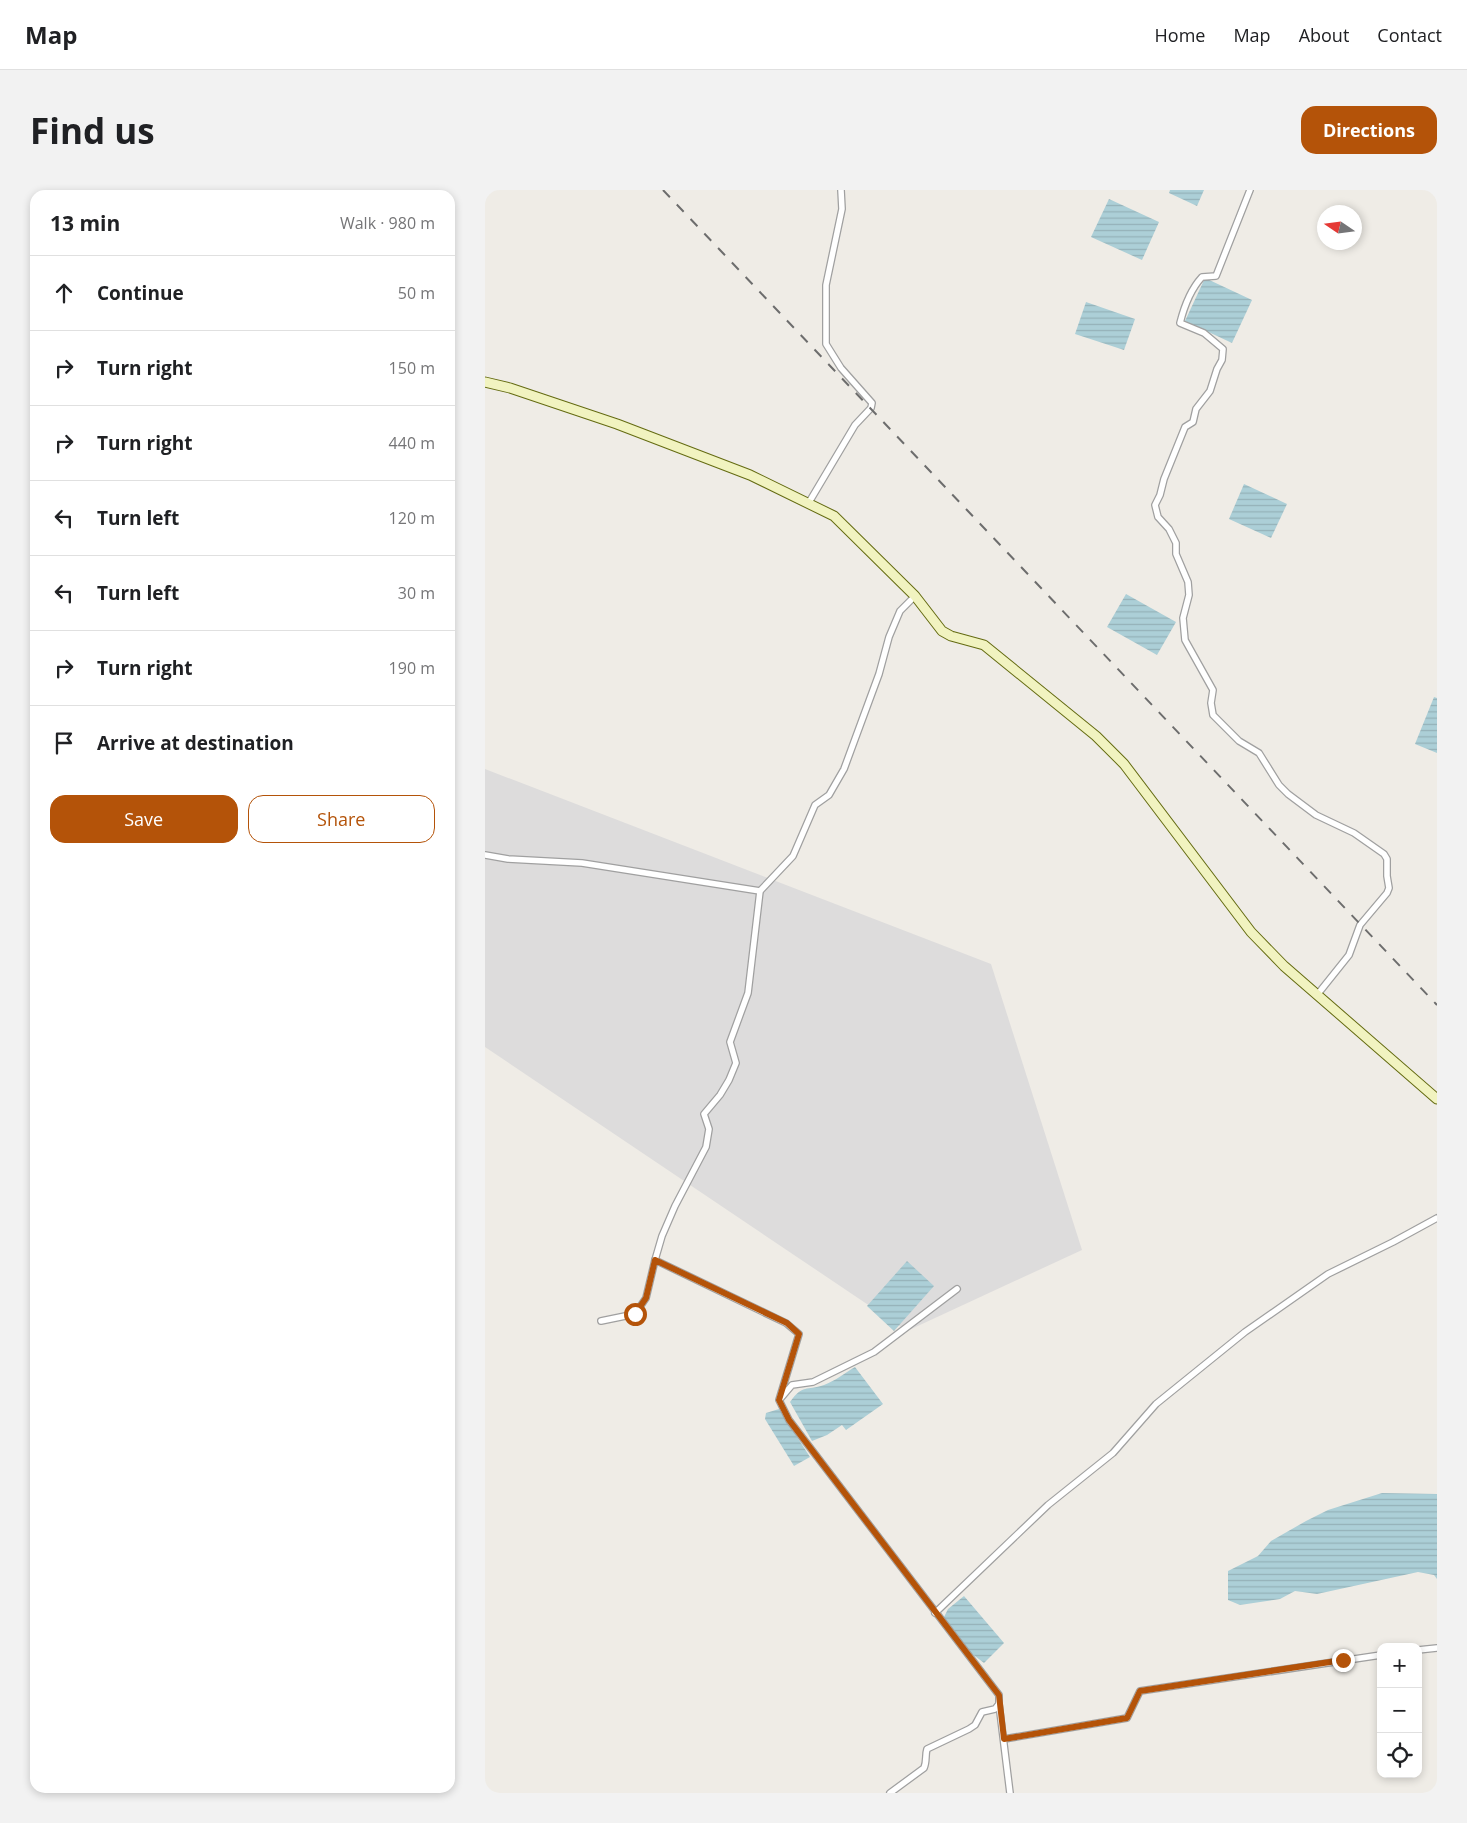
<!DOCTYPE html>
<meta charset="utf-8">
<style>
body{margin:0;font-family:"Open Sans",sans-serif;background:#f2f2f2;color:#202124}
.controls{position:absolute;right:15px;bottom:15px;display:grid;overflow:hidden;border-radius:10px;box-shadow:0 2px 8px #0003}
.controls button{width:45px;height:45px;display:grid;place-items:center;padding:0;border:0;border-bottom:1px solid #e0e0e0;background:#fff;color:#202124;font:25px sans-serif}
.compass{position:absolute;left:832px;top:15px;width:45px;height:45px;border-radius:50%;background:#fff;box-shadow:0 2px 8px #0003;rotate:283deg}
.stop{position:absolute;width:15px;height:15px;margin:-11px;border:4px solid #b45309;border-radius:50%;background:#fff}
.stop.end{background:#b45309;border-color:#fff;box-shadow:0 1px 5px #0008}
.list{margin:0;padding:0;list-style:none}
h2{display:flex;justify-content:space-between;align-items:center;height:65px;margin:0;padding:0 20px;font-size:21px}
h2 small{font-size:16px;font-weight:400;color:#757577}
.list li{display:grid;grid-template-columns:32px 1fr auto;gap:15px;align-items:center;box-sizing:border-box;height:75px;padding:0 20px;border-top:1px solid #e0e0e0}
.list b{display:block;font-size:19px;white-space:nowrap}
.list em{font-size:16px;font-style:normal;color:#757577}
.actions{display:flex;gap:10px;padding:15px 20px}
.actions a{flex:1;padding:11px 0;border:1px solid #b45309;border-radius:15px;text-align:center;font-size:18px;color:#b45309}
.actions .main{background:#b45309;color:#fff}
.icon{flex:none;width:28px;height:28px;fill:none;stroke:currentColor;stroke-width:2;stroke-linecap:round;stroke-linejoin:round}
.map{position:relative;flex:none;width:952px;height:1603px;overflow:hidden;border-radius:15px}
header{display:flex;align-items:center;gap:30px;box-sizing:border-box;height:70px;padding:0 25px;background:#fff;border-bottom:1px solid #e0e0e0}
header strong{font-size:24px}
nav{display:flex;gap:28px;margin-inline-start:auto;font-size:18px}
.intro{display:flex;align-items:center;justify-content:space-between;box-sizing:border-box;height:120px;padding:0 30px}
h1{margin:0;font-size:35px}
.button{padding:12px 22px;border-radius:15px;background:#b45309;color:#fff;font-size:18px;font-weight:700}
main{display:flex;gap:30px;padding:0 30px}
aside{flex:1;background:#fff;border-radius:15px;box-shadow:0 2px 8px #0003}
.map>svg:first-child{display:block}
.residential{fill:#dddcdc}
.water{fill:url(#water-rules)}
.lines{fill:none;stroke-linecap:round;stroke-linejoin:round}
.street-casing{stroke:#a0a0a0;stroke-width:8}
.secondary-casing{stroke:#646b11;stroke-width:11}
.street{stroke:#fff;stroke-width:5.5}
.secondary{stroke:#f1f3c0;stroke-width:9}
.rail{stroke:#6d6d6d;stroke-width:2;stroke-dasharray:10 10;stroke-linecap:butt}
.route{stroke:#b45309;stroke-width:6}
</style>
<header>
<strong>Map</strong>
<nav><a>Home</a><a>Map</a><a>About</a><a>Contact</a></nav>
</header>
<div class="intro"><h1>Find us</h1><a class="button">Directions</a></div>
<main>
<aside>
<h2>13 min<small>Walk · 980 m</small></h2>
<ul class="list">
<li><svg class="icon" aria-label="ahead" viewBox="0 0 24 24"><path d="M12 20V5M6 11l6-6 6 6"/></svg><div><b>Continue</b></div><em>50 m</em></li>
<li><svg class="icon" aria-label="right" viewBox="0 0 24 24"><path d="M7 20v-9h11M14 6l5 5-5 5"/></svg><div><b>Turn right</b></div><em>150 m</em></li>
<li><svg class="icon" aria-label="right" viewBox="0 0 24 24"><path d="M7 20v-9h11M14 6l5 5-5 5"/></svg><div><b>Turn right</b></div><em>440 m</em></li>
<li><svg class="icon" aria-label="left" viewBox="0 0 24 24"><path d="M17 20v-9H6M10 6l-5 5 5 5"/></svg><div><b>Turn left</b></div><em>120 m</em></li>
<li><svg class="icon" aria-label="left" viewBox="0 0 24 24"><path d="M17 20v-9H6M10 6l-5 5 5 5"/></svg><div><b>Turn left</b></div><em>30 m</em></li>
<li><svg class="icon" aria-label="right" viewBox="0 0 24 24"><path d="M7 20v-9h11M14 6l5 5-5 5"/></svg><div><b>Turn right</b></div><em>190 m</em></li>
<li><svg class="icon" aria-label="arrive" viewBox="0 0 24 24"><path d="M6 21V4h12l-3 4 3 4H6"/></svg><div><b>Arrive at destination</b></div></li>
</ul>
<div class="actions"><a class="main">Save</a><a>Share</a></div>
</aside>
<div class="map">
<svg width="952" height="1603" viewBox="0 0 952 1603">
<defs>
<pattern id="water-rules" width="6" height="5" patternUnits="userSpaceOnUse" patternTransform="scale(1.25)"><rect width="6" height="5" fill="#accfd7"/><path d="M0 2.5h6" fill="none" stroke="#94b1b8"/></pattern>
</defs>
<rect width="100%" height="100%" fill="#efece6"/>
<path class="residential" d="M0,579L506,774L597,1060L422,1141L0,857Z"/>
<g class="water">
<path d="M685,0H719L712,16L684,3Z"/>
<path d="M624,9L674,32L657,70L606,47Z"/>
<path d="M720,88L767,110L747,153L700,131Z"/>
<path d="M601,112L650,129L639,160L590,144Z"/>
<path d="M759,294L802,314L786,348L744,329Z"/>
<path d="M641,404L691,432L672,465L622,437Z"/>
<path d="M949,507L952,508V563L930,554Z"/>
<path d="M422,1071L449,1096L409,1141L382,1116Z"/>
<path d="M370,1177L398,1214L361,1240L357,1235L342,1245L327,1251L305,1212C318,1194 321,1201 339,1195C350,1191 360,1183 370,1177Z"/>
<path d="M294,1219L325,1267L309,1276L280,1229L281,1223Z"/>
<path d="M897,1303L952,1304V1389L949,1385L933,1382L832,1404L810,1401L795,1409L755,1415L743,1410V1381L773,1366L786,1351L821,1331L843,1320Z"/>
<path d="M479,1406L519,1453L499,1473L486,1463L469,1440L463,1438L458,1429L463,1419Z"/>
</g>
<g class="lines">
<g class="street-casing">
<g id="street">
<path d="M765,0L731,86L717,87C706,99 699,117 695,133L719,143L738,159L737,170L732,179L725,201L711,219L708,232L700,237L679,289L675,305L670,315L673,327L684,339L691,353V364L703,392L704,405L698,428L700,450L728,500L726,513L728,525L754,551L774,563L794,595L803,604L831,625L869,643L899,664L902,669V686L904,698L902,703L875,735L864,765L832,805"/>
<path d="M323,314L370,235L386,218L387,213L356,178L341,154V95L357,19L356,0"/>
<path d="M0,665L23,669L97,673L275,701"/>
<path d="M170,1070L177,1046L190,1016L221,957L224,939L219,924L235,905L244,890L251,873L245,852L263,803L275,701L308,666L330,615L344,605L359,579L394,484L404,447L415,421L430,406"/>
<path d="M116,1131L150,1124L161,1108L170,1070L301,1133L314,1144L294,1210L304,1230L514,1505V1514L510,1519L497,1522L490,1535L484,1539L442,1559C440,1565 442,1571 439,1578L405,1603"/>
<path d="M296,1208L307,1195L328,1192L389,1162L472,1099"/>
<path d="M450,1423L563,1315L628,1263L671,1214L760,1142L843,1084L908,1052L952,1028"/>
<path d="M933,1460L952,1458"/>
<path d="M514,1514L525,1603"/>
<path d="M519,1549L642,1528L655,1501L896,1465"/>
</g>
</g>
<g class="secondary-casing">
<path id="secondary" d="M0,192L25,198L132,234L265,285L349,326L430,406L457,441L466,446L499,455L611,546L639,574L766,742L799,776L952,909"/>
</g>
<use href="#street" class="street"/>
<use href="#secondary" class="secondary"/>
<path class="rail" d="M178,0L952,815"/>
</g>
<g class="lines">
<path class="route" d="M150,1124L161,1108L170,1070L302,1133L314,1144L294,1210L304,1230L514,1505L519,1549L642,1528L655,1501L858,1470"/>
</g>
</svg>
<div class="controls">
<button>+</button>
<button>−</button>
<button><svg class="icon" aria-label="locate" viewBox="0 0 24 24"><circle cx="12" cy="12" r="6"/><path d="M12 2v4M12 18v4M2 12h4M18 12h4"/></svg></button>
</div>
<svg class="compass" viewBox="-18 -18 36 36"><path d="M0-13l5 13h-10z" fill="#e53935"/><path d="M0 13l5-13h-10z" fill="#757577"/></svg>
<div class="stop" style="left:150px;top:1124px"></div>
<div class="stop end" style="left:858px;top:1470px"></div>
</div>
</main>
